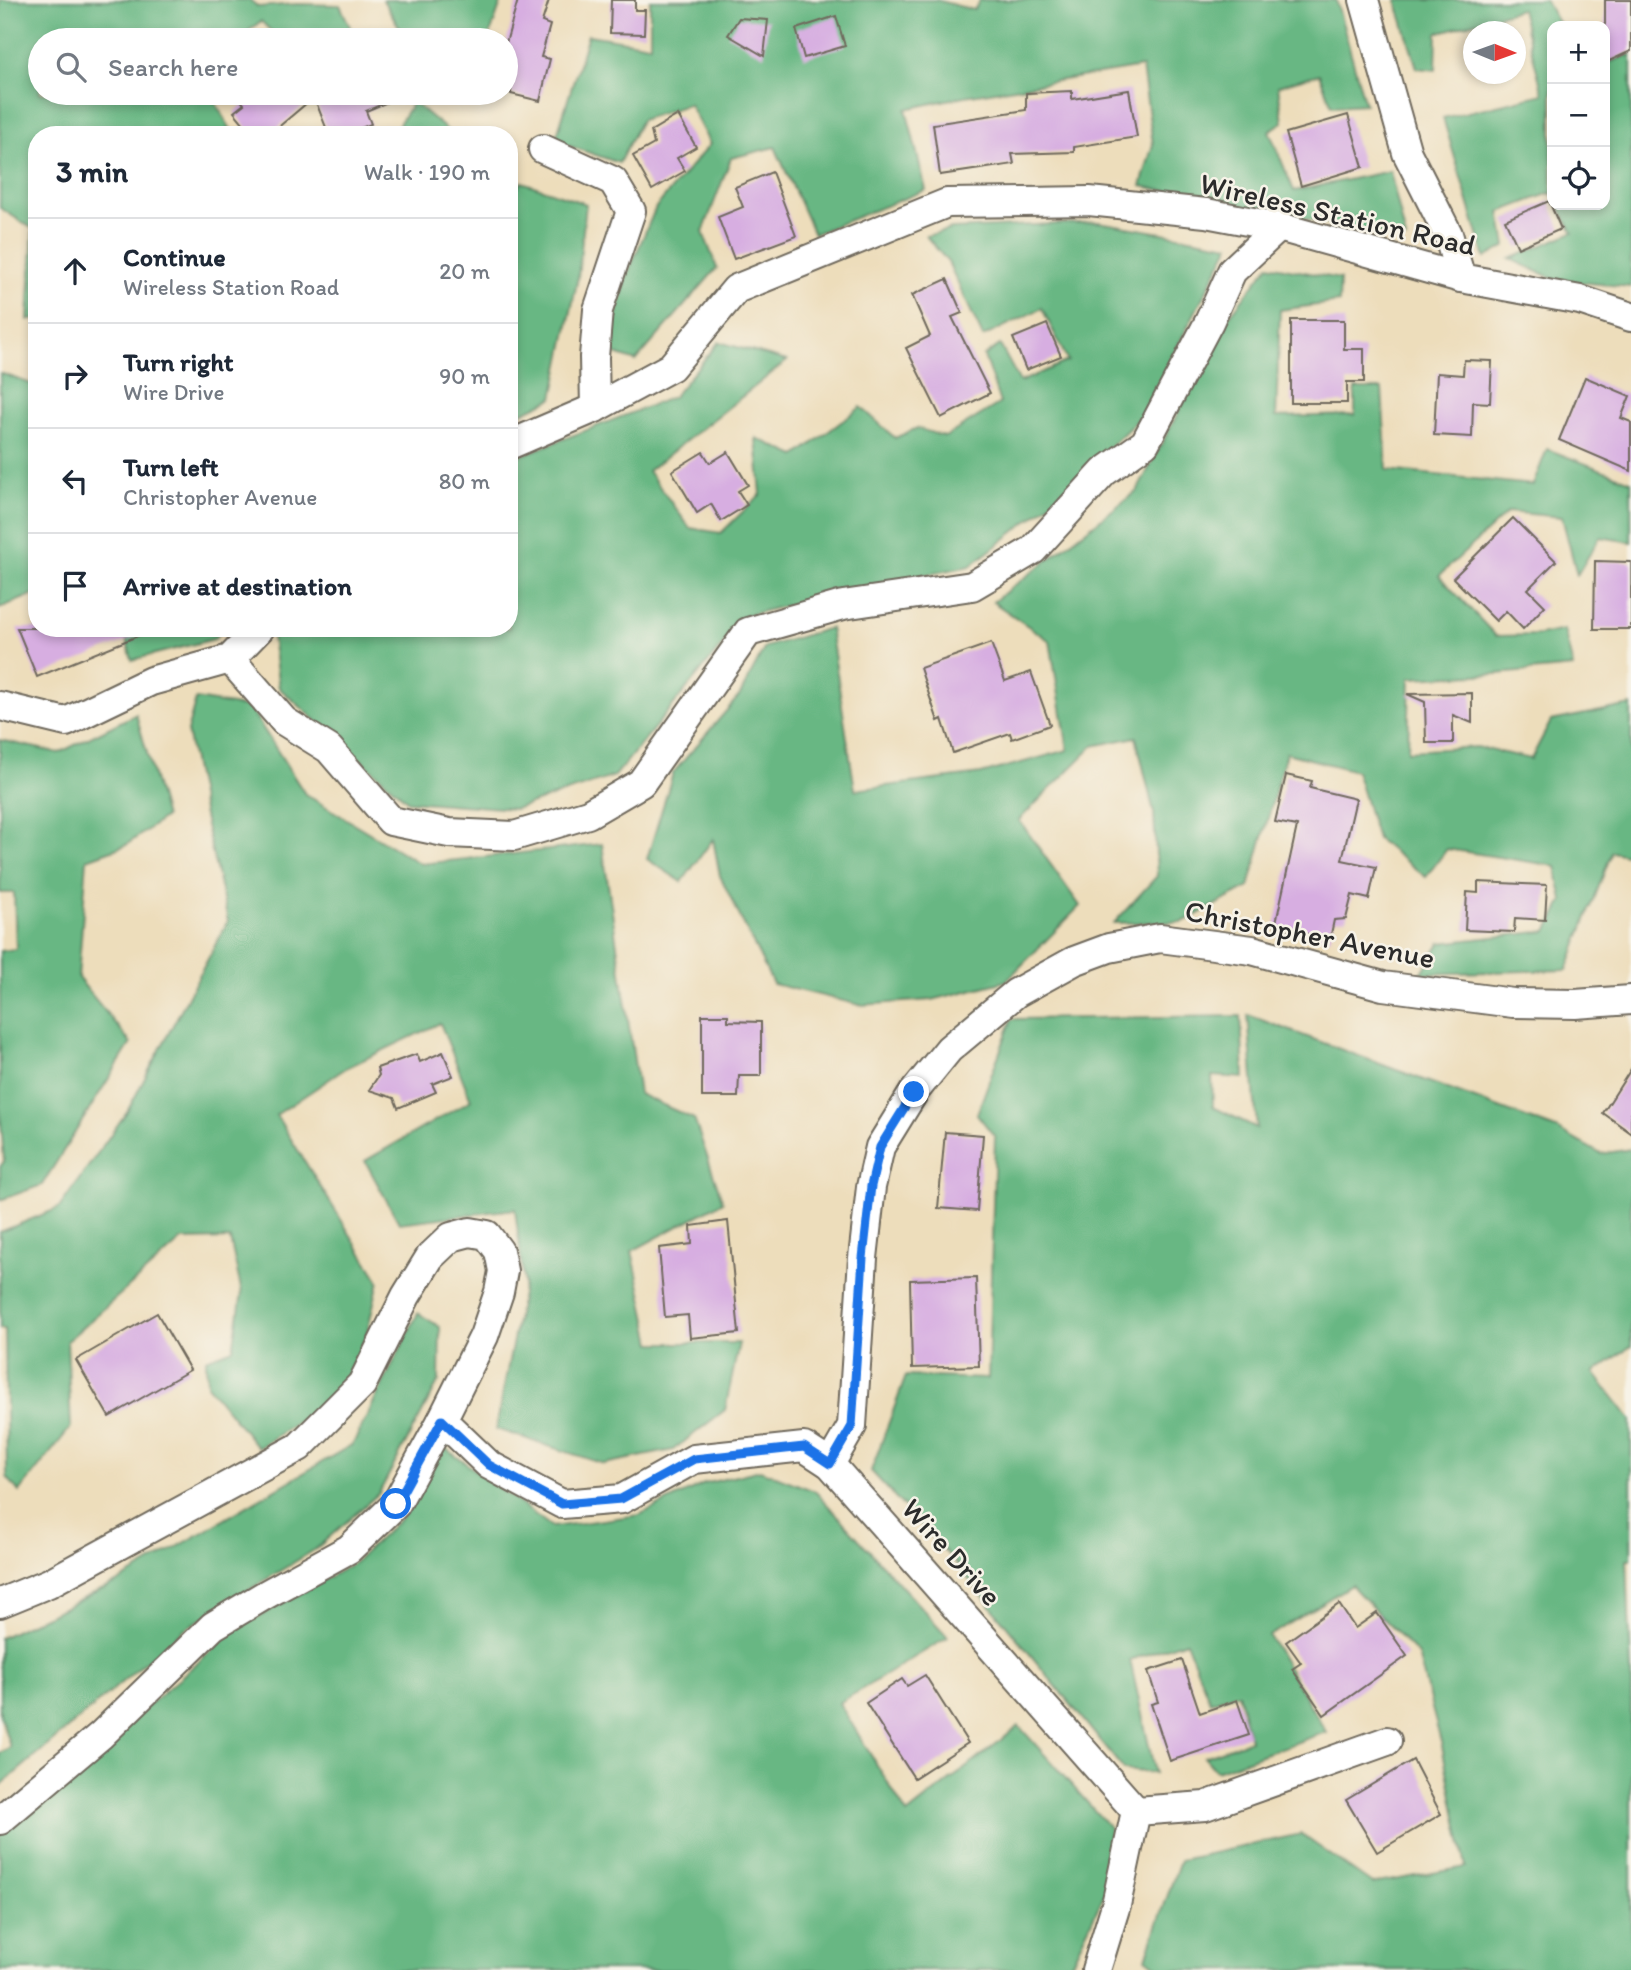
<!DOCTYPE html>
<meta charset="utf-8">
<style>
body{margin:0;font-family:Itim,sans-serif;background:#f2f2f3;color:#1f2937}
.controls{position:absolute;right:21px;top:21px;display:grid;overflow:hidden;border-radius:14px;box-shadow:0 4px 10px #0003}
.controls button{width:63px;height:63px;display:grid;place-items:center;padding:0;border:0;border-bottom:2px solid #e0e1e3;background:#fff;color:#1f2937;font:35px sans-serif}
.compass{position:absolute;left:1463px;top:21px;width:63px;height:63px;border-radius:50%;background:#fff;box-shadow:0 4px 10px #0003;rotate:91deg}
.stop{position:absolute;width:21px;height:21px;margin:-16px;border:5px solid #1a73e8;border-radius:50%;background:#fff}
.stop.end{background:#1a73e8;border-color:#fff;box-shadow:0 2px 7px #0008}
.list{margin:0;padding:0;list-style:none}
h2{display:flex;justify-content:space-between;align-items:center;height:91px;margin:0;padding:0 28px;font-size:30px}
h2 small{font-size:23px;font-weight:400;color:#747a83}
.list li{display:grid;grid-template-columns:46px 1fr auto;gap:21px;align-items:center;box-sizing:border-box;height:105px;padding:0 28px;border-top:2px solid #e0e1e3}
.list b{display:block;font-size:26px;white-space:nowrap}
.list p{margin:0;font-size:23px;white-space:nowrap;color:#747a83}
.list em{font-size:23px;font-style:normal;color:#747a83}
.icon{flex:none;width:38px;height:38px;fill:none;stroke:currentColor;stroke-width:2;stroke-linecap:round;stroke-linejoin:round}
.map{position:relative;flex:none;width:1631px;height:1970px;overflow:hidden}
.search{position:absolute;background:#fff;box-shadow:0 4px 10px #0003;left:28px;top:28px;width:490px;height:77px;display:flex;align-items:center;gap:18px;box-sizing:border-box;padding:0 24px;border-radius:38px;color:#747a83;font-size:26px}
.panel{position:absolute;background:#fff;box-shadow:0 4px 10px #0003;left:28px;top:126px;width:490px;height:511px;border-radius:28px}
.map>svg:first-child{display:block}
.forest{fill:#67b783;stroke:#497157;stroke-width:2}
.building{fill:#d7aee1}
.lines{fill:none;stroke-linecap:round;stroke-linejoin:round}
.street-casing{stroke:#6f695d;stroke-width:32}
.street{stroke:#fff;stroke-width:28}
.route{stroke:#1a73e8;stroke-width:9}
.labels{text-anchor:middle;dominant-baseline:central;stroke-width:5;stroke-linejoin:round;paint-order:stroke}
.street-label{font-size:30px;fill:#2b2b2b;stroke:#f7f3e8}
</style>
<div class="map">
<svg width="1631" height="1970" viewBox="0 0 1631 1970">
<rect width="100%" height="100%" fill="#f7f3e8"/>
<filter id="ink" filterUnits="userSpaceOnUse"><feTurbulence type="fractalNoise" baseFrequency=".0143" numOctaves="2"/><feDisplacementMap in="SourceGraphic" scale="14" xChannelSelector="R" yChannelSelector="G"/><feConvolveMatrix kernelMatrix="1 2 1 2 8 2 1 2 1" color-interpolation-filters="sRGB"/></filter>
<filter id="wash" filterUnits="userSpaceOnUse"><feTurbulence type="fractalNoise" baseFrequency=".00686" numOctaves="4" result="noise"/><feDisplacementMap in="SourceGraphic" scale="28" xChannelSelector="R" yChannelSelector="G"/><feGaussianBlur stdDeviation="1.57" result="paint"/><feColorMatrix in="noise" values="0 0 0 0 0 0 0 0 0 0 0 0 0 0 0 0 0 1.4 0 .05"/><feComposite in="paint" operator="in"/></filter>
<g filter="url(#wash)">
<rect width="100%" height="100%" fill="#edddbb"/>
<g class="forest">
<path d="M0,0H250L258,7L297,4L340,5L356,40H280L261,21L237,40H40V93H210L234,135H37V319L28,320L33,229L0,208Z"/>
<path d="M383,0H502L488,40H407Z"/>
<path d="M650,0H936L974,10L980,0H1336L1365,104L1332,106L1319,74L1278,86L1283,122L1269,131L1294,191L1390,171L1406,239L1141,186L1153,144L1142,67L965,96L906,109L926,190L814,234L775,147L731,158L703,232L717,268L636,361L607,351L627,275L656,207L710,144L689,104L641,120L619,163L555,141L588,35L650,45Z"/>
<path d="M1396,0H1545L1560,26H1552V195L1550,193L1500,212L1506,246L1485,258L1443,118L1543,94L1521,9L1437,33L1436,70L1417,68Z"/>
<path d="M1631,54V287L1556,280L1510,259L1573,232L1558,205H1605V64Z"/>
<path d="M413,102L453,135H381L397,127Z"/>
<path d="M522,182L586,204L578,277L553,398L509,419V196Z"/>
<path d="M1099,222L1230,245L1141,417L1046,507L970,566L874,585L747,615L615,776L515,809L408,801L279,688L272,637L281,628H509V460L673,397L719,342L787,361L648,471L690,528L721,533L761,494L756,438L796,456L861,407L895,438L917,428L945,437L1000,403L984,356L1000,345L1020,382L1068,361L1042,308L983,337L948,262L926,236L952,229Z"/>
<path d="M1269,265L1340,279L1339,302L1280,310L1276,417L1355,415V389H1382L1387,470L1533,485L1547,449L1631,481V542L1600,537L1577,575L1562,517L1508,512L1439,576L1496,636L1539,635L1564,630L1573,667L1497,674L1410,678L1408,751L1477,747L1531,759L1551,721L1631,705V856L1612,852L1567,970L1421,974L1440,943L1547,931L1563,901L1556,866L1447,849L1426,877L1377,839L1356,771L1286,753L1249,887L1183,922L1114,923L1157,876L1154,813L1136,737L1093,746L1019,820L1080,906L1006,981L932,1000L860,1005L773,984L720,876L713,839L682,882L647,859L673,773L740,695L765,647L830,628L855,790L981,774L1068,750L1050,641L993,602L1137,491L1227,319Z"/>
<path d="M0,373L37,386V593L0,608Z"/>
<path d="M123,628H224L214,639L132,660Z"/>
<path d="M196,699L250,708L305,794L421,864L602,844L639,1094L694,1119L723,1202L632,1251L652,1343H739L725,1410L673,1450L604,1464L496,1429L524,1283L515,1209L399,1223L365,1161L471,1100L440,1023L346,1068L276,1115L379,1281L366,1337L336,1397L258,1448L207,1385L206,1359L233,1349L242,1293L230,1239L182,1240L67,1341L71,1427L19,1492L7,1477L5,1329H0V1232L59,1208L128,1110L228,921L205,821L187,731Z"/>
<path d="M136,714L165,817L126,845L87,859L78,978L131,1043L42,1185L0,1200V1167L4,1161L0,1109V951L16,949L14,893H0V740L59,753Z"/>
<path d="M1248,1015L1556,1129L1601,1154L1631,1149V1346L1594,1373L1631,1420V1559H1627L1631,1674V1970H1162L1146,1958L1180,1860L1301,1834L1372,1884L1466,1867L1442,1746L1418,1655L1351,1585L1269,1636L1326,1732L1216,1771L1204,1757L1250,1740L1238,1693L1210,1702L1186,1641L1130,1660L1155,1773L1124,1770L955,1562L871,1471L906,1376L988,1379L995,1137L977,1114L1012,1019L1241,1016L1244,1078L1212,1076L1213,1107L1257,1128Z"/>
<path d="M418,1313L440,1327L439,1381L379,1493L316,1549L183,1630L0,1786V1753L10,1747L0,1715V1638L116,1583L353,1444Z"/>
<path d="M441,1445L552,1527L639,1515L704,1484L760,1470L815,1491L948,1637L839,1703L907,1814L1019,1726L1110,1828L1105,1893L1068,1970H0V1833L234,1631L354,1563L404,1515Z"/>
</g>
<g id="blocks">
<g class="building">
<path d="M518,0H549L542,22L550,25L541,57L550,59L540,101L511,94L512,77L506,75V43Z"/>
<path d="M611,0H635V10H645L644,34L610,33Z"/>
<path d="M1605,0H1631V51L1605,63Z"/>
<path d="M836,16L845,46L804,58L796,29Z"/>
<path d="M739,18L768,20L764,56L728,35Z"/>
<path d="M1129,90L1137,137L1074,147V152L1012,154L1014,164L940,175L933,124L1026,110V93L1072,91V99Z"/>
<path d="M235,93H409L366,111L371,124L344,135H329L314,97L269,135H253L234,112L244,104Z"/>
<path d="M678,115L696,147L677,158L685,171L652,190L633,156L654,144L651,131Z"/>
<path d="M1348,115L1363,167L1301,186L1286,133Z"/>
<path d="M772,172L796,236L734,259L718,217L743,207L735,187Z"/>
<path d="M1549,201L1561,229L1518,248L1505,220Z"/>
<path d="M947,279L962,313L952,317L990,393L941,418L906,348L930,336L912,295Z"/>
<path d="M1291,320H1344V349H1364V382H1347V403H1291Z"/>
<path d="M1047,324L1061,356L1026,370L1013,338Z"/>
<path d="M1464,360L1492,361L1490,403L1473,402L1472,437L1434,435L1437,373L1463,375Z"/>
<path d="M1585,377L1630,396L1621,418L1631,422V471L1559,440Z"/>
<path d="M703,452L710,463L728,452L748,485L738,491L747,505L721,521L711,504L697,513L672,471Z"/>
<path d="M1513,518L1556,561L1528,589L1545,606L1523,629L1506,611L1496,621L1453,578Z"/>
<path d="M1595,561L1631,562V629H1594Z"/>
<path d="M17,628H155V629L37,677Z"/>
<path d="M991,643L1005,681L1031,672L1050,725L1012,739L1010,733L953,753L942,719L938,721L920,668Z"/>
<path d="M1472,693V723L1453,715V743H1426L1425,702L1407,694Z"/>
<path d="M1286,775L1312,781L1310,788L1356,799L1342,860L1376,867L1369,899L1352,895L1346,919L1334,920L1330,939L1275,927L1297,826L1275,822Z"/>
<path d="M1478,882L1547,885L1545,920L1515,918L1514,932L1465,930L1467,892L1478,893Z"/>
<path d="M702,1015H728V1021L761,1022V1076H739L738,1097H702Z"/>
<path d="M443,1052L453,1076L432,1084L436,1092L398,1108L394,1098L369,1090L379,1075L377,1068L417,1054L420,1062Z"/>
<path d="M1631,1069V1133L1603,1113Z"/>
<path d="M945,1132L983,1135L977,1211L938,1208Z"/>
<path d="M728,1221L739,1333L690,1338L688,1315L665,1317L659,1248L692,1244L691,1226Z"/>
<path d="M976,1278L979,1366L912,1368L910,1280Z"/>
<path d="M157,1313L190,1370L109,1417L76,1360Z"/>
<path d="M1339,1604L1355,1628L1377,1613L1407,1656L1324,1715L1292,1669L1301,1663L1286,1642Z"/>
<path d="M1182,1660L1200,1713L1237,1700L1249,1735L1170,1761L1151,1704L1158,1702L1148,1671Z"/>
<path d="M925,1675L968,1743L914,1778L866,1703L902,1679L907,1686Z"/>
<path d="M1413,1760L1441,1814L1377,1852L1346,1800Z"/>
</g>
</g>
</g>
<g filter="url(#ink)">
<use href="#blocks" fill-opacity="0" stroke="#6f695d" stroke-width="2"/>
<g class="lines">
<g class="street-casing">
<g id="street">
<path d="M1364,0L1407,153L1448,234L1461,278"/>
<path d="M543,149L613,181L631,211L598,310L594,357L595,408"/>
<path d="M509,445L595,408L671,367L736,289L947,203L1089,201L1206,213L1279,227L1461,278L1580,300L1631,317"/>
<path d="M230,659L284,721L329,749L391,821L449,833L514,836L588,814L641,783L748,632L843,605L972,586L1033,550L1104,472L1145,443L1209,322L1232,271L1279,227"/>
<path d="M0,706L66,722L151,681L230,659L260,628"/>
<path d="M442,1420L489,1465L562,1504L622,1499L694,1459L804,1447L830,1464L1136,1811L1205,1806L1387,1741"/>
<path d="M830,1464L852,1426L863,1258L871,1187L880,1147L914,1092L949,1049L1016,993L1074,961L1109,948L1160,938L1252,950L1383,986L1513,1003L1575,1004L1631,1000"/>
<path d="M0,1603L49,1583L299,1447L362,1384L406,1296L430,1257L451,1237L470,1232L487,1235L499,1251L503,1271L499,1292L484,1336L442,1420L396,1504L349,1549L265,1595L213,1626L101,1735L0,1820"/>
<path d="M1096,1970L1116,1905L1136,1811"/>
</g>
</g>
<use href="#street" class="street"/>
</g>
</g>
<g class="lines" filter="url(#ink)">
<path class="route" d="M396,1504L442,1420L489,1465L562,1504L621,1499L694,1459L804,1447L830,1464L852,1426L863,1258L871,1186L880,1147L914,1092"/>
</g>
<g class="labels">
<g class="street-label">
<text transform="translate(1338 214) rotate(13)">Wireless Station Road</text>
<text transform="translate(1310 934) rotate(11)">Christopher Avenue</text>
<text transform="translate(952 1552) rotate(48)">Wire Drive</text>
</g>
</g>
</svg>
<div class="controls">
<button>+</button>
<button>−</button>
<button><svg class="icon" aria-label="locate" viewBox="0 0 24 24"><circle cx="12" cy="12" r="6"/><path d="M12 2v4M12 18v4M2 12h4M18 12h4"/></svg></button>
</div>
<svg class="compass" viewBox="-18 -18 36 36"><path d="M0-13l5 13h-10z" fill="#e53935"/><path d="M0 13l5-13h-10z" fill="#747a83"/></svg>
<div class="stop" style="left:396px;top:1504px"></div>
<div class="stop end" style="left:914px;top:1092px"></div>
<div class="search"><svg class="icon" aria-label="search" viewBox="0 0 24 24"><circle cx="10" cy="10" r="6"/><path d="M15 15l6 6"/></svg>Search here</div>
<section class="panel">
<h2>3 min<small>Walk · 190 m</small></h2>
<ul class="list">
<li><svg class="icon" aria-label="ahead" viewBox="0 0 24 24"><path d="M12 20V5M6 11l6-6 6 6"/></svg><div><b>Continue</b><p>Wireless Station Road</p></div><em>20 m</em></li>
<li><svg class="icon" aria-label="right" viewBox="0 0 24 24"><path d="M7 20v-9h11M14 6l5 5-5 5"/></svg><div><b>Turn right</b><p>Wire Drive</p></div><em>90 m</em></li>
<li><svg class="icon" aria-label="left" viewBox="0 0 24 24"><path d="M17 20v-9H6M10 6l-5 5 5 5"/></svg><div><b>Turn left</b><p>Christopher Avenue</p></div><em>80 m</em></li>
<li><svg class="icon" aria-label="arrive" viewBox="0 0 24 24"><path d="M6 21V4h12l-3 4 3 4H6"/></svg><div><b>Arrive at destination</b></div></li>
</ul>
</section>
</div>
